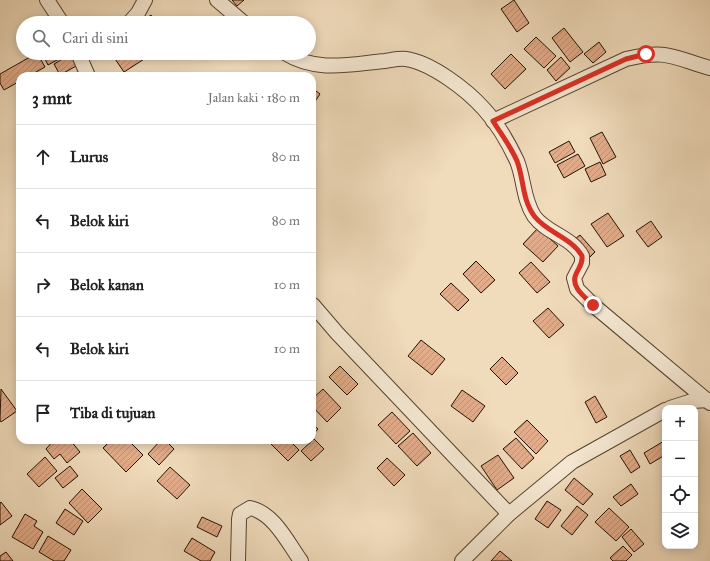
<!DOCTYPE html>
<html lang="id">
<meta charset="utf-8">
<style>
body{margin:0;font-family:"IM FELL Great Primer",serif;background:#f6f6f6;color:#202124}
.controls{position:absolute;right:12px;bottom:12px;display:grid;overflow:hidden;border-radius:8px;box-shadow:0 2px 10px #0003}
.controls button{width:36px;height:36px;display:grid;place-items:center;padding:0;border:0;border-bottom:1px solid #e0e0e0;background:#fff;color:#202124;font:20px sans-serif}
.stop{position:absolute;width:12px;height:12px;margin:-9px;border:3px solid #d93025;border-radius:50%;background:#fff}
.stop.end{background:#d93025;border-color:#fff;box-shadow:0 1px 4px #0008}
.list{margin:0;padding:0;list-style:none}
h2{display:flex;justify-content:space-between;align-items:center;height:52px;margin:0;padding:0 16px;font-size:17px}
h2 small{font-size:13px;font-weight:400;color:#757577}
.list li{display:grid;grid-template-columns:26px 1fr auto;gap:12px;align-items:center;box-sizing:border-box;height:64px;padding:0 16px;border-top:1px solid #e0e0e0}
.list b{display:block;font-size:15px;white-space:nowrap}
.list em{font-size:13px;font-style:normal;color:#757577}
.icon{flex:none;width:22px;height:22px;fill:none;stroke:currentColor;stroke-width:2;stroke-linecap:round;stroke-linejoin:round}
.map{position:relative;flex:none;width:710px;height:561px;overflow:hidden}
.search{position:absolute;background:#fff;box-shadow:0 2px 10px #0003;left:16px;top:16px;width:300px;height:44px;display:flex;align-items:center;gap:10px;box-sizing:border-box;padding:0 14px;border-radius:22px;color:#757577;font-size:15px}
.panel{position:absolute;background:#fff;box-shadow:0 2px 10px #0003;left:16px;top:72px;width:300px;height:372px;border-radius:12px}
.map>svg:first-child{display:block}
.building{fill:url(#building-hatch);stroke:#231200}
.lines{fill:none;stroke-linecap:round;stroke-linejoin:round}
.street-casing{stroke:#56442f;stroke-width:16}
.street{stroke:#f5e8d3;stroke-width:14}
.route{stroke:#d93025;stroke-width:5}
</style>
<div class="map">
<svg width="710" height="561" viewBox="0 0 710 561">
<defs>
<pattern id="building-hatch" width="6" height="6" patternUnits="userSpaceOnUse"><rect width="6" height="6" fill="#e2ac8a"/><path d="M-1 1l2-2M0 6l6-6M5 7l2-2" fill="none" stroke="#c29375"/></pattern>
</defs>
<rect width="100%" height="100%" fill="#f0dbbb"/>
<filter id="stains"><feTurbulence type="fractalNoise" baseFrequency=".005" numOctaves="4"/><feColorMatrix values="0 0 0 0 .2 0 0 0 0 .09 0 0 0 0 .02 0 0 0 .5 -.17"/></filter>
<radialGradient id="worn" r=".72"><stop offset=".6" stop-color="#630" stop-opacity="0"/><stop offset="1" stop-color="#630" stop-opacity=".3"/></radialGradient>
<g class="building">
<path d="M232,0H244L237,6Z"/>
<path d="M514,0L529,23L517,32L501,9Z"/>
<path d="M151,15L157,23H140Z"/>
<path d="M564,28L583,52L570,62L552,38Z"/>
<path d="M536,37L556,56L544,68L524,49Z"/>
<path d="M599,42L606,52L593,63L584,54Z"/>
<path d="M37,53L45,67L29,76H20V81L4,90L0,83V74Z"/>
<path d="M42,53H70L48,65Z"/>
<path d="M111,53H151L152,54L124,72Z"/>
<path d="M71,54L78,65L60,75L54,64Z"/>
<path d="M511,54L526,69L505,89L491,74Z"/>
<path d="M561,57L570,68L556,81L547,70Z"/>
<path d="M312,88L320,94L312,106Z"/>
<path d="M602,132L616,157L603,164L590,138Z"/>
<path d="M569,141L575,152L555,163L549,152Z"/>
<path d="M578,154L585,166L564,178L557,165Z"/>
<path d="M600,162L606,175L591,182L585,169Z"/>
<path d="M608,213L624,236L607,247L591,224Z"/>
<path d="M651,221L662,237L648,247L636,231Z"/>
<path d="M538,228L558,246L543,262L523,244Z"/>
<path d="M580,235L595,252L590,257L575,239Z"/>
<path d="M476,261L495,280L481,293L463,274Z"/>
<path d="M531,262L550,282L537,293L519,273Z"/>
<path d="M451,283L469,300L458,311L440,294Z"/>
<path d="M548,308L564,325L549,338L533,321Z"/>
<path d="M421,340L445,359L432,375L408,356Z"/>
<path d="M502,357L518,373L506,385L490,369Z"/>
<path d="M340,366L358,384L347,395L329,377Z"/>
<path d="M1,389L17,411L1,422L0,420Z"/>
<path d="M323,389L341,408L327,422L312,406V399Z"/>
<path d="M462,390L485,406L473,422L451,406Z"/>
<path d="M595,396L607,417L596,423L585,402Z"/>
<path d="M392,412L410,431L396,444L378,425Z"/>
<path d="M527,420L548,441L536,454L514,432Z"/>
<path d="M312,423L318,429L312,436Z"/>
<path d="M413,433L431,453L417,466L398,446Z"/>
<path d="M516,438L534,458L522,469L503,449Z"/>
<path d="M314,439L324,449L311,461L301,451Z"/>
<path d="M54,440H70L80,452L67,463L60,454L54,459L46,449Z"/>
<path d="M111,440H128L143,455L126,472L103,448Z"/>
<path d="M161,440H165L174,449L159,465L148,454Z"/>
<path d="M274,440H289L299,450L288,461L270,443Z"/>
<path d="M664,441L665,455L650,464L644,453Z"/>
<path d="M630,450L640,467L631,473L620,456Z"/>
<path d="M498,455L514,478L497,490L481,466Z"/>
<path d="M45,457L57,471L39,487L27,474Z"/>
<path d="M387,458L405,475L394,486L377,468Z"/>
<path d="M70,466L78,476L63,488L55,478Z"/>
<path d="M170,467L190,485L177,499L157,481Z"/>
<path d="M574,478L593,494L583,505L565,490Z"/>
<path d="M631,484L638,494L621,506L613,497Z"/>
<path d="M82,489L102,509L88,523L69,503Z"/>
<path d="M547,501L561,510L548,528L535,519Z"/>
<path d="M1,502L12,516L0,525V503Z"/>
<path d="M577,506L588,515L572,535L561,526Z"/>
<path d="M609,508L629,527L616,541L595,522Z"/>
<path d="M65,509L83,521L74,535L56,523Z"/>
<path d="M25,514L37,521L34,526L43,532L33,549L12,537Z"/>
<path d="M202,517L222,526L217,537L197,527Z"/>
<path d="M631,529L644,544L634,552L622,537Z"/>
<path d="M48,536L71,550L64,561H54L39,552Z"/>
<path d="M192,538L215,552L210,561H201L184,551Z"/>
<path d="M623,546L632,555L626,561H613L610,558Z"/>
<path d="M500,551L512,561H491Z"/>
<path d="M6,552L13,561H0V556Z"/>
</g>
<g class="lines">
<g class="street-casing">
<g id="street">
<path d="M47,0L62,23"/>
<path d="M217,0L244,23"/>
<path d="M129,23L138,13L145,0"/>
<path d="M78,53L88,76"/>
<path d="M285,53C317,73 351,64 385,61C392,60 400,58 406,59C432,63 467,90 484,109C497,123 509,144 517,161C524,178 523,199 534,216C546,233 572,237 582,256V263L574,278L577,289L593,305L710,403"/>
<path d="M493,121L626,59C667,49 672,57 710,68"/>
<path d="M313,305L337,333L509,514"/>
<path d="M670,408L692,401L710,400"/>
<path d="M238,561L239,519L240,514L250,508C274,513 288,543 301,561"/>
<path d="M462,561L509,514L572,462L665,410"/>
</g>
</g>
<use href="#street" class="street"/>
</g>
<g class="lines">
<path class="route" d="M593,305C585,297 570,287 576,274C579,267 583,264 582,256C572,238 548,233 535,217C522,201 524,179 517,161C511,147 501,134 493,121L626,59L646,54"/>
</g>
<rect width="100%" height="100%" filter="url(#stains)"/>
<rect width="100%" height="100%" fill="url(#worn)"/>
</svg>
<div class="controls">
<button>+</button>
<button>−</button>
<button><svg class="icon" aria-label="locate" viewBox="0 0 24 24"><circle cx="12" cy="12" r="6"/><path d="M12 2v4M12 18v4M2 12h4M18 12h4"/></svg></button>
<button><svg class="icon" aria-label="layers" viewBox="0 0 24 24"><path d="M12 4l9 5-9 5-9-5zM3 14l9 5 9-5"/></svg></button>
</div>
<div class="stop" style="left:646px;top:54px"></div>
<div class="stop end" style="left:593px;top:305px"></div>
<div class="search"><svg class="icon" aria-label="search" viewBox="0 0 24 24"><circle cx="10" cy="10" r="6"/><path d="M15 15l6 6"/></svg>Cari di sini</div>
<section class="panel">
<h2>3 mnt<small>Jalan kaki · 180 m</small></h2>
<ul class="list">
<li><svg class="icon" aria-label="ahead" viewBox="0 0 24 24"><path d="M12 20V5M6 11l6-6 6 6"/></svg><div><b>Lurus</b></div><em>80 m</em></li>
<li><svg class="icon" aria-label="left" viewBox="0 0 24 24"><path d="M17 20v-9H6M10 6l-5 5 5 5"/></svg><div><b>Belok kiri</b></div><em>80 m</em></li>
<li><svg class="icon" aria-label="right" viewBox="0 0 24 24"><path d="M7 20v-9h11M14 6l5 5-5 5"/></svg><div><b>Belok kanan</b></div><em>10 m</em></li>
<li><svg class="icon" aria-label="left" viewBox="0 0 24 24"><path d="M17 20v-9H6M10 6l-5 5 5 5"/></svg><div><b>Belok kiri</b></div><em>10 m</em></li>
<li><svg class="icon" aria-label="arrive" viewBox="0 0 24 24"><path d="M6 21V4h12l-3 4 3 4H6"/></svg><div><b>Tiba di tujuan</b></div></li>
</ul>
</section>
</div>
